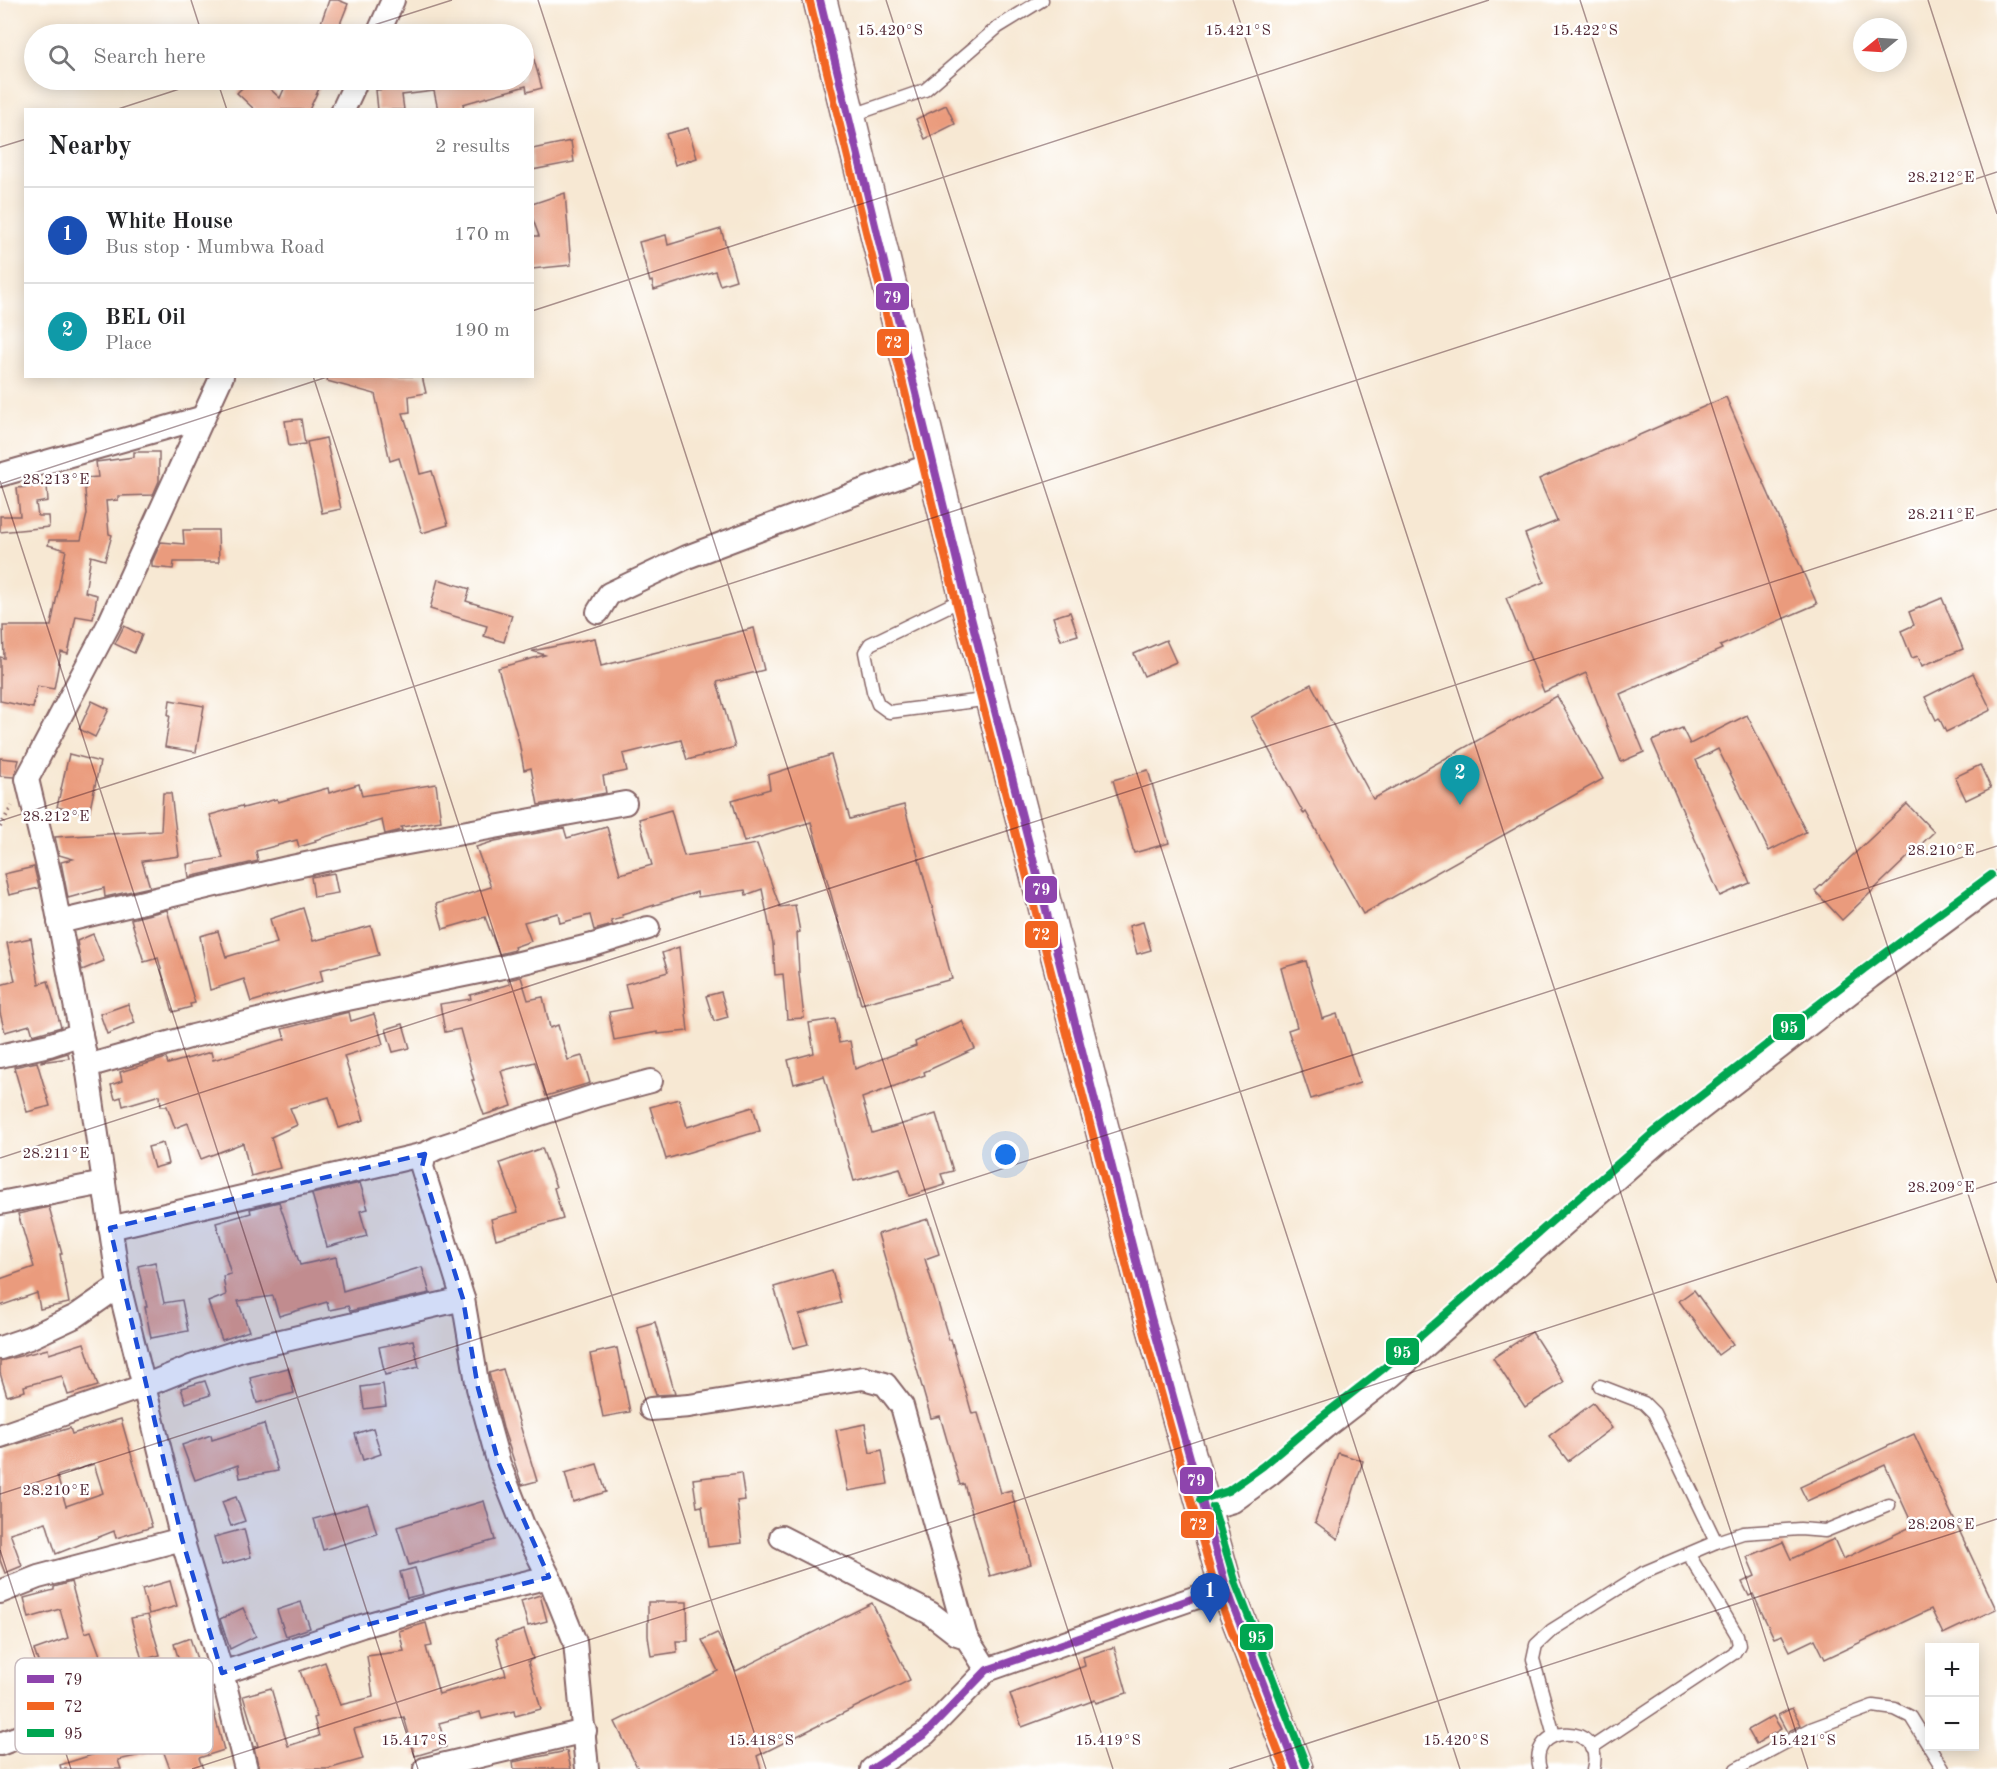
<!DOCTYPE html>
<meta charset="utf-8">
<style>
body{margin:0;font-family:"Old Standard TT",serif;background:#f2f2f2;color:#202124}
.controls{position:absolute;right:18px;bottom:18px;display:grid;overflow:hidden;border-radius:0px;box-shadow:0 3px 15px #0003}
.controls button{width:54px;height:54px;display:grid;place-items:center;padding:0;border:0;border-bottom:2px solid #e0e0e0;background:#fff;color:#202124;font:30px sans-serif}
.compass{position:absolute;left:1853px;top:18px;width:54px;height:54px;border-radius:50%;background:#fff;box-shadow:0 3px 15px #0003;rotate:252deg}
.you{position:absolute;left:1006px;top:1155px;width:21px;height:21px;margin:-15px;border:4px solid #fff;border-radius:50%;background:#1a73e8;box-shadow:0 0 0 9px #1a73e833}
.badge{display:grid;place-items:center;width:39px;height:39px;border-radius:50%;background:#b5179e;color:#fff;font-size:20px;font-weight:700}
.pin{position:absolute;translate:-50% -50px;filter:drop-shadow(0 2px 3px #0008)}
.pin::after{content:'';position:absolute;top:32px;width:21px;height:18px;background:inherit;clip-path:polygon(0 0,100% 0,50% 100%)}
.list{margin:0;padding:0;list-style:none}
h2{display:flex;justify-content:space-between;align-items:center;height:78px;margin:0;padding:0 24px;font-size:26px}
h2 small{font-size:20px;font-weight:400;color:#757577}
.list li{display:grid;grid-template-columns:39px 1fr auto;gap:18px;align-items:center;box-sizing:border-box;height:96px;padding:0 24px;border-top:2px solid #e0e0e0}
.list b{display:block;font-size:22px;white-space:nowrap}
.list p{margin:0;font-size:20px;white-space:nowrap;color:#757577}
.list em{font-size:20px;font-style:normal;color:#757577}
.icon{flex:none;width:33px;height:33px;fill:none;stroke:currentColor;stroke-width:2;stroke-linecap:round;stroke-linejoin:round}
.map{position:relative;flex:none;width:1997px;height:1769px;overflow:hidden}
.search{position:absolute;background:#fff;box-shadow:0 3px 15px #0003;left:24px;top:24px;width:510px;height:66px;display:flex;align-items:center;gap:15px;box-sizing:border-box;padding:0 21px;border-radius:33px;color:#757577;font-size:22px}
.panel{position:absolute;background:#fff;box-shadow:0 3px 15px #0003;left:24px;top:108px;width:510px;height:270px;border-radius:0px}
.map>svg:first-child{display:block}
.building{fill:#ea9b7d;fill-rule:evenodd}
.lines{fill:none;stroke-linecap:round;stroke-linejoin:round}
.service-casing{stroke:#876566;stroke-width:15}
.minor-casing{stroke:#876566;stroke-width:26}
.primary-casing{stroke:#876566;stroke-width:36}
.path{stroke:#876566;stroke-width:4;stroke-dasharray:1.5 4.5;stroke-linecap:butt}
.service{stroke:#fff;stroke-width:12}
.minor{stroke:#fff;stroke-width:22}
.primary{stroke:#fff;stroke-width:33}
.bus-1-casing{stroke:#fff;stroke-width:12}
.bus-2-casing{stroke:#fff;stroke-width:12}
.bus-3-casing{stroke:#fff;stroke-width:12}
.bus-1{stroke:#8e44ad;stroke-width:8}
.bus-2{stroke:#f26522;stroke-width:8}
.bus-3{stroke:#00a651;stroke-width:8}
.marked{fill:#1d4ed8;fill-opacity:0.2;stroke:#1d4ed8;stroke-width:4.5;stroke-dasharray:12 8;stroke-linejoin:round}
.ticks{fill:none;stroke:#4a1f2b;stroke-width:1.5;stroke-opacity:0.45}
.key{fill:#fff;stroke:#c9bcbf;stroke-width:1.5}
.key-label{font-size:16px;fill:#4a1f2b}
.ticks-label{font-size:15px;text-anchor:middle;fill:#4a1f2b;stroke:#fff;stroke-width:5;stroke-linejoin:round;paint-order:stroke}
.line-badge{stroke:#fff;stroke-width:2}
.badge-label{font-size:16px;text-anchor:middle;font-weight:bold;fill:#fff}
</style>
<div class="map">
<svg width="1997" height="1769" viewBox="0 0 1997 1769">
<rect width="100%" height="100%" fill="#fff"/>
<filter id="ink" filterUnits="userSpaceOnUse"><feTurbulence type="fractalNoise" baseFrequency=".0167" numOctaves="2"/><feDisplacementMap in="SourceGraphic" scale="12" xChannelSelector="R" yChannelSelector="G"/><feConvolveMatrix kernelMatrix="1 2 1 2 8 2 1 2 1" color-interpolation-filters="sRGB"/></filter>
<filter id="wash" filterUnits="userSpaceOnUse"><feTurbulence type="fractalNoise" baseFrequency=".008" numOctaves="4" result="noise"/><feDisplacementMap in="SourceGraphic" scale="24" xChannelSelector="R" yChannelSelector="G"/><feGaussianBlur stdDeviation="1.35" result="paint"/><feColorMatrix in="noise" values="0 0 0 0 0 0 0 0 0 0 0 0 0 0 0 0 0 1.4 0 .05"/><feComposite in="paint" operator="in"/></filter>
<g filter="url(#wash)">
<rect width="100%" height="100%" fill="#f7e8d3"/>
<g id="blocks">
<g class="building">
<path d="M329,0H338L348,4L336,34H317Z"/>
<path d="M524,39H528L542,88L527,92L526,86L463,104L464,110H438L434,91L402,95L404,110H378L376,90L386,89L384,80H524Z"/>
<path d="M250,80H260L280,98L288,80H323L309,110H255L237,93Z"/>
<path d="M946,105L955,124L925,139L916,119Z"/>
<path d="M688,128L697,158L675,165L666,134Z"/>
<path d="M571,141L574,162L532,170V149Z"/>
<path d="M565,193L571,265L532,269V236H539L532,217V204Z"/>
<path d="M721,229L736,280L720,285L715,271L654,290L652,281L650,282L639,242L666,235L668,245Z"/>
<path d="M328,376H422L426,393L409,396L410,412L403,413L411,438L420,474L432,471L448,525L422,533L399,458L390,461L375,394L327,381Z"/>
<path d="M1726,397L1817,604L1720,646L1722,649L1620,694L1644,752L1621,762L1586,673L1544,692L1506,598L1544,582L1525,534L1557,521L1539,479Z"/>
<path d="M301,419L305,444L289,446L285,421Z"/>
<path d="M326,438L341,509L322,513L307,442Z"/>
<path d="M134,452H159V481L153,495L118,496V500L106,501L109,534L112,535L105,560L91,556L85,592L97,595L93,619L76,616L68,654L61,652L54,689L37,686L33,708L0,701V657L4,658L3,626H51L66,550L48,545L49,540H81L87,514L84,478L98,477L96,462L134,457Z"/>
<path d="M47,485L48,501L36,503L38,516H48L49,527L0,532V516H20L17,488Z"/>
<path d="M183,530H218L219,562H174L173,569L152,567V562L161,542L184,544Z"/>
<path d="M438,579L470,589L466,601L512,615L504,642L484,636L487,626L430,609Z"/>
<path d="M1942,598L1963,649L1922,666L1918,656L1912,658L1901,631L1914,625L1909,612Z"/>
<path d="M1070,612L1078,635L1061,640L1053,617Z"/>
<path d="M124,626L142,635L134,653L115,644Z"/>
<path d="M754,628L764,670L717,682L735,747L687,760L681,740L623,754L627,771L603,776L606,793L538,805L531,768L524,770L519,742L498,668L545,655L532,651L595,638L601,666Z"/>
<path d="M1166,640L1176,662L1144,676L1134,654Z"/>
<path d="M1973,673L1991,710L1946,732L1939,718L1936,720L1925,697Z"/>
<path d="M1311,684L1373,799L1557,696L1603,779L1363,914L1306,812L1304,814L1251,717Z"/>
<path d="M170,700L204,706L196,752L165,747L170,715H168Z"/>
<path d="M92,701L109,709L95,737L79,729Z"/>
<path d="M1747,715L1806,832L1769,851L1718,749L1696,760L1750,883L1720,896L1652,741L1682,728L1690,744Z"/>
<path d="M69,754L100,762L89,814L57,807Z"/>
<path d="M831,755L850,819L904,805L952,979L861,1004L811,822L744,842L732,800L770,789L768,775Z"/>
<path d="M0,758L19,760L14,777L0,776Z"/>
<path d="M1980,765L1991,788L1966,800L1955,777Z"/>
<path d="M1148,770L1169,843L1134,853L1113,780Z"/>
<path d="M359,784L362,796L436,784L441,821L401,827L402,830L385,834L382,820L315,840L316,842L299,847L297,840L256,851L258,861L189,877L187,864L223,858L210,815L242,806L243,808L277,799L278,802L328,788L329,793Z"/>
<path d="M163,793H171L179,856L142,861L150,887L105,897L104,888L68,898L61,862L73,859L59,855L55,837L161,831Z"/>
<path d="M1907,804L1934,832L1842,920L1815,891Z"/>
<path d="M671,810L684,856L757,844L780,907L795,905L800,932L797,933L799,973L804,1018L787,1019L783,974L775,975L773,944L762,889L746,895L745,890L698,897L697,892L622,915L623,918L611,921L613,925L594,930L590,915L560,923L558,913L524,922L531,941L514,947L515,950L499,954L485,917L443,929L436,904L491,887L476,847L495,841L564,828L567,838L607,827L620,874L652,865L639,819Z"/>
<path d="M34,867L39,888L9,895L4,874Z"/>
<path d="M334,873L338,893L314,897L311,877Z"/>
<path d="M303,908L313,941L371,926L379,955L320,970L323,981L251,1002L244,979L210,990L200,936L218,931L226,957L236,954L277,943L270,919Z"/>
<path d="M167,910L195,1003L190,1004L191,1007L173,1012L158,958L144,962L131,919Z"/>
<path d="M1143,922L1151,950L1137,954L1129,926Z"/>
<path d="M93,934L104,961L82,970L77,941Z"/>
<path d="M31,938L39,984L48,981L61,1027L33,1035L30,1025L5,1032L0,1013V985L15,981L7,943Z"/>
<path d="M679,947L688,1031L658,1034V1032L614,1040L609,1012L631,1008L625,984L668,972L662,953Z"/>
<path d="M1306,961L1322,1019L1337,1014L1360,1083L1311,1099L1288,1030L1297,1027L1281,968Z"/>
<path d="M521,977L528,1000L543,997L550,1028L558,1025L568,1060L582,1056L590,1083L546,1096L535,1062L501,1071L512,1106L484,1115L472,1080H474L460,1029L445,1032L440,1004L471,999L470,995L510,984L508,980Z"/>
<path d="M721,992L728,1017L714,1021L706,996Z"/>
<path d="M128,1004L135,1023L107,1034L100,1014Z"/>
<path d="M349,1012L351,1021L374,1014L383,1044L344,1056L364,1120L339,1128L329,1097L290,1108L297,1125L271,1137L280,1168L251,1176L243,1143L201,1159L188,1123L175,1128L167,1106H161L160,1095L123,1106L121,1097L115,1099L111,1085L122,1081L120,1072L166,1058L168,1064L211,1052L213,1060L285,1039L282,1029Z"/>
<path d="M835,1019L839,1043L850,1041L855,1069L916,1046L915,1042L962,1021L975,1049L924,1072L925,1075L862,1098L872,1133L936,1114L953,1171L941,1174L945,1185L909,1196L900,1168L854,1181L824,1076L794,1084L788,1060L814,1053L809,1023Z"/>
<path d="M403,1024L410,1048L393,1052L386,1029Z"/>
<path d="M68,1053L69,1058L41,1062V1061Z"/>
<path d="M37,1062L50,1106L27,1112L14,1067Z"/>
<path d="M679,1099L687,1127L753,1107L760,1131L666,1159L650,1107Z"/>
<path d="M163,1143L168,1164L154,1168L148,1147Z"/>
<path d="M542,1148L556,1187L554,1188L563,1219L496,1239L491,1219L518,1212L500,1163Z"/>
<path d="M360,1183L368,1209L360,1211L367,1236L327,1247L312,1194Z"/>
<path d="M279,1202L300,1265L336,1257L343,1291L422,1267L430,1293L350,1311L348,1306L329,1310L327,1302L279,1316L273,1296L238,1301L249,1331L222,1340L208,1302L226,1295L223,1276L231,1274L216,1223L251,1213L250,1209Z"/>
<path d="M49,1207L62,1254H60L69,1303L40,1309L37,1293L0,1306V1279L34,1267L18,1214Z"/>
<path d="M928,1219L939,1254L925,1259L949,1340L951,1339L972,1414L978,1413L1001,1493L1011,1490L1031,1564L990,1576L964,1484L960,1485L940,1416L931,1418L878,1234Z"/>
<path d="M155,1262L164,1303L182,1300L188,1331L151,1338L145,1307H147L138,1266Z"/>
<path d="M832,1270L841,1303L799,1315L808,1344L793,1348L774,1287Z"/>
<path d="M1694,1290L1733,1344L1718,1355L1679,1301Z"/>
<path d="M655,1322L675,1394L656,1395L643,1351L637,1327Z"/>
<path d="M1532,1332L1564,1382L1525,1407L1493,1358Z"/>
<path d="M413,1340L419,1367L385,1375L379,1347Z"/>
<path d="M84,1343L98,1386L68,1395L62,1376L24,1386L25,1391L7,1396L0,1373V1361L48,1349L49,1354Z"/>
<path d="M617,1348L630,1412L603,1417L590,1354Z"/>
<path d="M288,1368L294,1393L257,1403L250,1378Z"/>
<path d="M503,1369L537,1481L522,1485L503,1428L489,1373Z"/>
<path d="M205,1381L210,1395L186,1403L181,1388Z"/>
<path d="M383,1384L386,1406L364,1409L361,1387Z"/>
<path d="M1593,1403L1612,1428L1568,1461L1549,1436Z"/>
<path d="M121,1419L152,1527L116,1538L114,1531L56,1554L46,1522L10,1533L22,1566L5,1573L0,1560V1449L70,1428L72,1434ZM94,1464L103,1493L66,1506L57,1476Z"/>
<path d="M264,1424L278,1471L240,1478L238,1465L195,1480L182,1445L211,1435L212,1440Z"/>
<path d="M865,1424L870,1453L882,1450L888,1484L848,1491L836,1430Z"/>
<path d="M373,1428L381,1454L363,1460L355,1434Z"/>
<path d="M1914,1434L1996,1609L1943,1634L1931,1609L1825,1659L1815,1639L1790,1651L1782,1635L1774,1638L1753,1594L1749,1596L1742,1582L1755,1576L1747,1557L1783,1542L1791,1559L1834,1539L1843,1559L1913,1526L1885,1465L1807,1501L1800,1487Z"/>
<path d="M1338,1453L1363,1461L1338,1539L1315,1522Z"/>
<path d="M597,1464L606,1492L573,1502L565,1473Z"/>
<path d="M741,1473L745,1500L737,1501L742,1543L708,1547L702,1506L697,1507L693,1479Z"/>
<path d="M236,1497L245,1521L231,1526L222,1502Z"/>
<path d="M484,1501L495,1540L409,1565L397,1527Z"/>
<path d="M368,1504L377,1534L323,1550L314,1519Z"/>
<path d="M244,1529L251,1557L222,1565L214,1537Z"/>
<path d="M415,1568L423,1594L407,1598L400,1572Z"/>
<path d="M170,1581L177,1606L149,1614L142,1589Z"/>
<path d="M71,1582L85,1633L91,1631L101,1658L69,1671L76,1691L52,1700L34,1650L68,1638L60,1609L29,1618L24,1598L54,1590V1587Z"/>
<path d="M540,1595L547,1621L528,1626L521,1601Z"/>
<path d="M301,1602L310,1628L286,1636L277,1610Z"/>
<path d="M648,1602H687L688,1641H676L677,1652L651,1656L648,1636Z"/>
<path d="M872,1603L910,1680L757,1756L761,1769H638L615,1722L718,1671L702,1640L717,1633L736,1671Z"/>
<path d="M243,1608L256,1636L230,1649L220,1619Z"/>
<path d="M148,1615L160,1655L142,1660L131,1618Z"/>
<path d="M426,1623L432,1646L426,1647L439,1694L506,1675L496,1639L524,1630L533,1659L528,1661L541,1709L515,1716L514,1711L482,1719L480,1712L439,1723L446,1747L415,1756L404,1717L354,1729L363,1759L328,1769H259L254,1747L258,1746L243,1696L271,1688L288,1746L319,1736L314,1718L317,1717L300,1671L325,1662L340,1705L373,1697L367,1656L404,1651L399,1631Z"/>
<path d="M190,1638L199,1665L182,1670L174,1644Z"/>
<path d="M1114,1647L1127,1693L1096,1703L1095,1700L1022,1727L1010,1694L1085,1666L1083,1657Z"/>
<path d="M208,1691L224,1750L199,1758L203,1769H170L163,1750L118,1760L121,1769H61L60,1765L98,1753L88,1726L192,1697L191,1695Z"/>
<path d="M1792,1708L1801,1725L1787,1732L1778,1715Z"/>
<path d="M1773,1716L1781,1729L1756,1744L1748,1730Z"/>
<path d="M567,1751L571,1769H514L513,1762Z"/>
</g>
</g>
</g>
<g filter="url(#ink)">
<use href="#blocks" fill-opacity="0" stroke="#876566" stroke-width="1.5"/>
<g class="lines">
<g class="service-casing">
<g id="service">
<path d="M850,116L925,90L998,27L1042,0"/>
<path d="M965,598L870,644L865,652L873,691L878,704L889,712L991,699"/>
<path d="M1600,1386L1644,1403L1654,1413L1716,1542"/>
<path d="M1554,1735L1533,1659L1536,1645L1552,1630L1643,1573L1716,1542L1743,1533L1800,1529L1825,1531L1889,1505"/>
<path d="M1591,1748L1734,1653L1739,1645L1737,1635L1689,1555"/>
<path d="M1540,1769C1526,1723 1606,1721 1593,1769"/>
<path d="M1736,1769L1811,1729L1873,1706L1895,1709L1911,1717L1943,1769"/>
</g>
</g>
<g class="minor-casing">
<g id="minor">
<path d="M378,34L393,0"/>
<path d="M343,110L357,80"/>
<path d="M222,376L109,624L27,779L52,884L87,1066L119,1286L182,1539L222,1673L246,1769"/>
<path d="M0,475L204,417"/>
<path d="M598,612L609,594L687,557L933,464"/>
<path d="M59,922L287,868L391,846L625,803"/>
<path d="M0,1056L49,1045L81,1034"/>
<path d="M87,1066L193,1036L323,1004L503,967L593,945L648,928"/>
<path d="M0,1203L104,1183"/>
<path d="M110,1228L425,1154"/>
<path d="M0,1348L29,1338L76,1316L119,1286"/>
<path d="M651,1409L689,1406L863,1378L885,1384L902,1406L966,1637"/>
<path d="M0,1436L144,1386L191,1367L242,1350L463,1299"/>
<path d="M1203,1510L1233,1501L1270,1474L1325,1427L1391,1376L1659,1141L1870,977L1997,883"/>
<path d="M781,1537L930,1613L957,1634L966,1637L987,1670"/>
<path d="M0,1592L38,1577L182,1539"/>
<path d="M0,1744L104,1705L222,1673L362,1626L454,1600L549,1577"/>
<path d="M425,1769L585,1731"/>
<path d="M587,1769L575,1642L549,1577L523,1525L499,1464L478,1388L463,1299L422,1167L425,1154L437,1148L598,1095L651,1081"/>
<path d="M872,1769L925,1734L987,1670L1226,1587"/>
</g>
</g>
<g class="primary-casing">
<path id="primary" d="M820,0L966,598L1145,1296L1226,1587L1296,1769"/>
</g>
<path class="path" d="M0,827L12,806"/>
<use href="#service" class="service"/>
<use href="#minor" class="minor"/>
<use href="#primary" class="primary"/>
<g class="bus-1-casing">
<g id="bus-1">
<path d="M820,0L966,598L1145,1296L1226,1587L1296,1769"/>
<path d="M872,1769L925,1734L987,1670L1226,1587"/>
</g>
</g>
<g class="bus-2-casing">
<path id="bus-2" d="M810,2L956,601L1135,1299L1216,1590L1285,1769"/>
</g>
<g class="bus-3-casing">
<g id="bus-3">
<path d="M1200,1500L1228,1491L1263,1466L1319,1419L1384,1368L1653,1133L1864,969L1991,875"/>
<path d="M1213,1507L1236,1584L1306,1765"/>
</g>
</g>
<use href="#bus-1" class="bus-1"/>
<use href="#bus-2" class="bus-2"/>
<use href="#bus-3" class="bus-3"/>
</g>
</g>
<path class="marked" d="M425,1154L422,1167L463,1299L478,1388L499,1464L549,1577L362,1626L222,1673L182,1539L110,1228Z"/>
<path class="ticks" d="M191,0L202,34M538,0L1113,1769M886,0L1460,1769M1233,0L1808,1769M1580,0L1997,1283M1928,0L1997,214M346,34L452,0M217,80L227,110M115,110L207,80M0,147L26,139M532,311L1489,0M313,376L766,1769M0,481L418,1769M0,484L330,376M0,821L1997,172M0,1158L1997,509M0,1494L1997,846M0,1550L71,1769M192,1769L1997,1182M1229,1769L1997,1519"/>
<rect x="15" y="1658" width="198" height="96" rx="9" class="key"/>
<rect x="27" y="1675" width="27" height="8" fill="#8e44ad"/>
<rect x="27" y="1702" width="27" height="8" fill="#f26522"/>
<rect x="27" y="1729" width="27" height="8" fill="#00a651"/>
<g class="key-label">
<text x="64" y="1685">79</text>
<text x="64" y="1712">72</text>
<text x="64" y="1739">95</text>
</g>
<g class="ticks-label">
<text x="890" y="35">15.420°S</text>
<text x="1238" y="35">15.421°S</text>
<text x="1585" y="35">15.422°S</text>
<text x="1941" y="182">28.212°E</text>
<text x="56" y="484">28.213°E</text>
<text x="1941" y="519">28.211°E</text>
<text x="56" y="821">28.212°E</text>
<text x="1941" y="855">28.210°E</text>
<text x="56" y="1158">28.211°E</text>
<text x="1941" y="1192">28.209°E</text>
<text x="56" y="1495">28.210°E</text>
<text x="1941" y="1529">28.208°E</text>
<text x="414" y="1745">15.417°S</text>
<text x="761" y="1745">15.418°S</text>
<text x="1108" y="1745">15.419°S</text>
<text x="1456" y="1745">15.420°S</text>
<text x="1803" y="1745">15.421°S</text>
</g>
<g class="line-badge">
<rect x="875" y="282" width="35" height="29" rx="6" fill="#8e44ad"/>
<rect x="876" y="328" width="34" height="29" rx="6" fill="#f26522"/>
<rect x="1024" y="875" width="34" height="29" rx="6" fill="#8e44ad"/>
<rect x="1024" y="920" width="35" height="29" rx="6" fill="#f26522"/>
<rect x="1772" y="1013" width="34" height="28" rx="6" fill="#00a651"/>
<rect x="1385" y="1337" width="35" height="29" rx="6" fill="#00a651"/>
<rect x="1179" y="1466" width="35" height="29" rx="6" fill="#8e44ad"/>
<rect x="1180" y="1510" width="35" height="29" rx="6" fill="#f26522"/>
<rect x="1239" y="1623" width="35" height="28" rx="6" fill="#00a651"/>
</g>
<g class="badge-label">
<text x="892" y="303">79</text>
<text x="893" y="348">72</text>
<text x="1041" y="895">79</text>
<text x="1041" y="940">72</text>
<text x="1789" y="1033">95</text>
<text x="1402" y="1358">95</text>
<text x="1196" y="1486">79</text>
<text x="1198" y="1530">72</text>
<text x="1257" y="1643">95</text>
</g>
</svg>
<div class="controls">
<button>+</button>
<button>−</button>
</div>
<svg class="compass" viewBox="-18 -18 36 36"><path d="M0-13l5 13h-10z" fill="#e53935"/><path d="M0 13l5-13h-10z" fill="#757577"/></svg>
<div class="you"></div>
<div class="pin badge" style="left:1210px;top:1623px;background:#1a4fb4">1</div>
<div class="pin badge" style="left:1460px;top:805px;background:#0f9aa8">2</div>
<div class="search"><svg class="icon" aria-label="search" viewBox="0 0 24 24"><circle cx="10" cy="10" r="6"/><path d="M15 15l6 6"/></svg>Search here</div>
<section class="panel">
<h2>Nearby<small>2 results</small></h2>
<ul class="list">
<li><span class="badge" style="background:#1a4fb4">1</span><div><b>White House</b><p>Bus stop · Mumbwa Road</p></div><em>170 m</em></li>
<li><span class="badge" style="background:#0f9aa8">2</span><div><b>BEL Oil</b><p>Place</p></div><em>190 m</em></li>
</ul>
</section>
</div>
